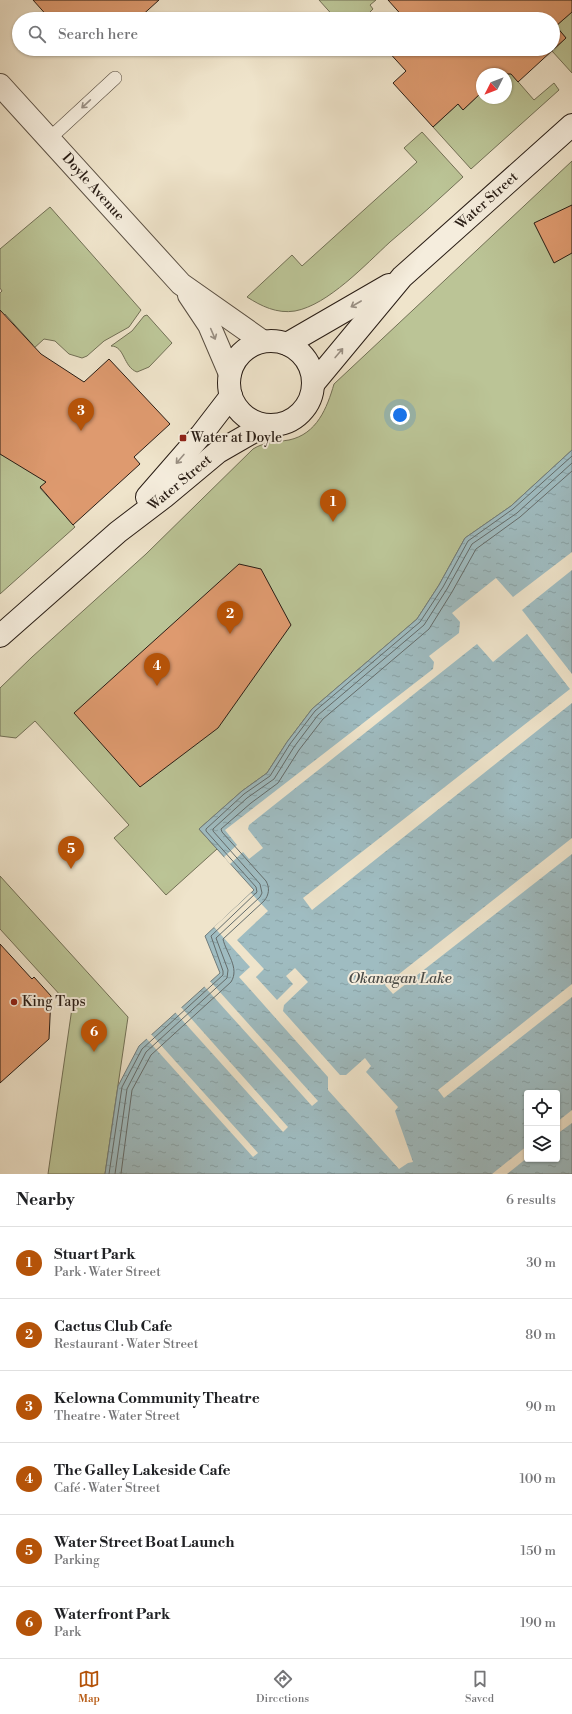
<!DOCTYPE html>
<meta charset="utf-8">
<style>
body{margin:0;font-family:"Libre Bodoni",serif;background:#f2f2f2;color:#202124}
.controls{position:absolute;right:12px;bottom:12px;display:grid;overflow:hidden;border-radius:4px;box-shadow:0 1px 3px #0004}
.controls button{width:36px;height:36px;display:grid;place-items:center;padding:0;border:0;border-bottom:1px solid #e0e0e0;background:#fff;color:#202124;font:20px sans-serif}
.compass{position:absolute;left:476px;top:68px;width:36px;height:36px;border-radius:50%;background:#fff;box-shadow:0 1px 3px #0004;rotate:228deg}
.you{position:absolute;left:400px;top:415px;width:14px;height:14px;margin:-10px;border:3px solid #fff;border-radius:50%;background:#1a73e8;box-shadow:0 0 0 6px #1a73e833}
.badge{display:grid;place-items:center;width:26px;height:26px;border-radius:50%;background:#b45309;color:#fff;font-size:13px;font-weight:700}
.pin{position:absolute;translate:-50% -33px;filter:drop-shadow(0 1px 2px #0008)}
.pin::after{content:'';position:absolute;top:21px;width:14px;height:12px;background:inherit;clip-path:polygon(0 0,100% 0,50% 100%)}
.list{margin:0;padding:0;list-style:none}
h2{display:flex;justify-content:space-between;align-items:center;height:52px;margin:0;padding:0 16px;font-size:17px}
h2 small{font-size:13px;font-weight:400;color:#757577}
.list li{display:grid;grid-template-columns:26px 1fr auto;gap:12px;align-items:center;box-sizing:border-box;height:72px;padding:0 16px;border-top:1px solid #e0e0e0}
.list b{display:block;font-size:15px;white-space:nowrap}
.list p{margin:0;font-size:13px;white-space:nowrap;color:#757577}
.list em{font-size:13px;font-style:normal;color:#757577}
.icon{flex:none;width:22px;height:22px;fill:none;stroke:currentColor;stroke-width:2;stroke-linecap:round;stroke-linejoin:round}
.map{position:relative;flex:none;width:572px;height:1174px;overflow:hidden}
.search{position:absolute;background:#fff;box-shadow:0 1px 3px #0004;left:12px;right:12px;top:12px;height:44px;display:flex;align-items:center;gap:10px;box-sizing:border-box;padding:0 14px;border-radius:22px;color:#757577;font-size:15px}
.sheet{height:484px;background:#fff}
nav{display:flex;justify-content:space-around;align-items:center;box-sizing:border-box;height:56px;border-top:1px solid #e0e0e0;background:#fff;font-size:11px;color:#757577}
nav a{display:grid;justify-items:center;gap:2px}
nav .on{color:#b45309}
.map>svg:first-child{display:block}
.green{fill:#bbc496;stroke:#727056}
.water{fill:url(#water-ripples);stroke:#707c7c;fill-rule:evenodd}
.pier{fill:#efe4cb}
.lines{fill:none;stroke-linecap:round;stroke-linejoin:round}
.shore{stroke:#646c6b;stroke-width:1}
.building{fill:#de9a6f;stroke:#291d15}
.service-casing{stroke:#5a4f42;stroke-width:14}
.minor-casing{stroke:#5a4f42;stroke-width:24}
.secondary-casing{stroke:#291d15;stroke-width:24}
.service{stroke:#f5eddd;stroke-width:13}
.minor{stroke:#f5eddd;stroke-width:22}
.secondary{stroke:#f5eddd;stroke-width:22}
.oneway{stroke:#998f83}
.poi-dot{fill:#8f2418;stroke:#f5eddd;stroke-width:1.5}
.labels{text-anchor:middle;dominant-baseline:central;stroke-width:4;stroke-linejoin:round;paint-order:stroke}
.street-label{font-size:14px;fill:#291d15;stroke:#f5eddd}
.poi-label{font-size:14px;fill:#291d15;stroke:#f5eddd;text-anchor:start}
.water-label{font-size:15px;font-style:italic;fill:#4c4d49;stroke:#f5eddd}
</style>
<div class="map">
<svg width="572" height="1174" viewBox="0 0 572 1174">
<defs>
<pattern id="water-ripples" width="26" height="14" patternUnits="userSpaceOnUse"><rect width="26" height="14" fill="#9fbcc1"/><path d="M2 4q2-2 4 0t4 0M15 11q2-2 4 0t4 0" fill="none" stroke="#89a1a5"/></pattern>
</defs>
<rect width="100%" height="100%" fill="#efe4cb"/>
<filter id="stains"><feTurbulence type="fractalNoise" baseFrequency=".005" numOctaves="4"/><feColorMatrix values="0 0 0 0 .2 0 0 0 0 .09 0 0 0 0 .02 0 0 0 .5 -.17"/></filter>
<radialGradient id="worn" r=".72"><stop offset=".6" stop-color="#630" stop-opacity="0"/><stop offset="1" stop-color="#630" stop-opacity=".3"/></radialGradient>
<g class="green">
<path d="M319,0H376L370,5L373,9L363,19H336Z"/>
<path d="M572,12V73L552,51L566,38L556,26Z"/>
<path d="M507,69L534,100L554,83L559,90L471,169L433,127L458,104L463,110L482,92V98H506Z"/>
<path d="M422,132L463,177C439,199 415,221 390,242C366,264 328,305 295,311C277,314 261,306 247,297L292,255L302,266L417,162L404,148Z"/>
<path d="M572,161V450L511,506L465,538L439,585L417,619L312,709L287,742L267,773L242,791L199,829L217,849L166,895L114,838L129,825L35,721L16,738L0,736V688L32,657L146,554L253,449C264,442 276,442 289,440C317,434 327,408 334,384Z"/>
<path d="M50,207L141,310L129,327L104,341L87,356L82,358L69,354L55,341L44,339L33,349L31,347L33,345L5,314L2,318L0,316V293L2,291L0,288V249Z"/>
<path d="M147,315L172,343L149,367L137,372C123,367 125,346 111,346L132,331L144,316Z"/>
<path d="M0,454L33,470L46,482L40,488L75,527L0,594Z"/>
<path d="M0,876L128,1017L105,1174H48L72,1008L0,929Z"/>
</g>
<path class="water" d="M572,450V1174H105L118,1086L139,1046L220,973L205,936L254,890L199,829L242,791L267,773L287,742L312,709L417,619L439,585L465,538L511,506ZM527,1093H557V1159H527Z"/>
<g class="pier">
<path d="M572,552V570L522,610L572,674V703L312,910L303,898L570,689L527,634L493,662L477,644L249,825L248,829L263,848L249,859L243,852L230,864L224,857L237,845L225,830L433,669L434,662L429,656L459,633L460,622L452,613L496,578L513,597Z"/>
<path d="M572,838V854L393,994L385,985Z"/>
<path d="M251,893L268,911L237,940L264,969L256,977L277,1000L293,984L286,976L295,968L308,982L284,1005L283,1011L340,1075H346L365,1058L371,1066L366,1072L398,1107L395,1111L413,1162L408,1163L399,1169L328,1090V1077L239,977L250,967L214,927Z"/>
<path d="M209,980L318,1101L312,1106L203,985Z"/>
<path d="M572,984V997L444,1098L438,1090Z"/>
<path d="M180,1006L288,1127L283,1132L174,1011Z"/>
<path d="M150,1033L258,1153L253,1157L145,1037Z"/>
<path d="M572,1110V1123L557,1134V1122Z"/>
<path d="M527,1146V1158L507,1174H492Z"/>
</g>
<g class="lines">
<g class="shore">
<path d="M109,1174L122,1087L142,1049L223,975V971L211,936L257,892L256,887L206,831V829L244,794L270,776L290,744L315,711L420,622L443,587L468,541L513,509L572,456"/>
<path d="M115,1174L127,1089L146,1052L227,978L228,970L216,938L260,897L262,893L260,884L213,831V829L247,798L274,779L294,747L318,715L424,625L447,589L472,544L517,513L572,463"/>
<path d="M121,1174L132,1090L151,1055L231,982C240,968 226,953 223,939L264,901C269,895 270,888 266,881L222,832L221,829L251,803L278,783L299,750L323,719L429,629L452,592L476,549L520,517L572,471"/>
</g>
</g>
<g class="building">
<path d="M33,0H159L138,19H50Z"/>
<path d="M388,0H572V12L556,26L566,38L518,82L511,74H482V92L463,110L458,104L433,127L393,83L406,71L386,49H553V19H405Z"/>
<path d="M572,205V253L554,263L534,223Z"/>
<path d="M0,310L41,354L84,382L109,359L170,424L134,457L140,464L73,525L40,487L46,482L0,454Z"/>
<path d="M239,564L261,569L291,625L218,728L140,787L74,713Z"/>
<path d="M0,944L32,979L34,977L51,996L49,1039L0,1083Z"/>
</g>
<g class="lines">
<g class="service-casing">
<path id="service" d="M49,139L115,78"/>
</g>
<g class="minor-casing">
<g id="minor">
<path d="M0,85L181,284L262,341"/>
<path d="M189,295L209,325L230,374"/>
</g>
</g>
<g class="secondary-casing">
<g id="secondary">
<circle cx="271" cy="383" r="42"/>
<path d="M287,344L389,285"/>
<path d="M314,383L402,277L572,125"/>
<path d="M147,497L201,435L231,396"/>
<path d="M0,636L118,532L164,497L218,452L265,425"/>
</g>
</g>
<use href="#service" class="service"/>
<use href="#minor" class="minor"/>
<use href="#secondary" class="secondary"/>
</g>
<defs><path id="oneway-shaft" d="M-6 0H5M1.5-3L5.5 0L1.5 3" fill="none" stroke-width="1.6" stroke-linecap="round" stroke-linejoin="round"/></defs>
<g class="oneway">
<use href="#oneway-shaft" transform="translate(86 104) rotate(137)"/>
<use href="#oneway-shaft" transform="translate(356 304) rotate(150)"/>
<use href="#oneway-shaft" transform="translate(213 334) rotate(67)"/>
<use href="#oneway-shaft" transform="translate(339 353) rotate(-50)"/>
<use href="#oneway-shaft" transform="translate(180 459) rotate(131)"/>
</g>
<g class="poi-dot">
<rect x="179" y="434" width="8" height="8" rx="2"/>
<circle cx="14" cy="1002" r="4"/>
</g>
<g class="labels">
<g class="street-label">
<text transform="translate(93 187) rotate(48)">Doyle Avenue</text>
<text transform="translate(487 201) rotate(-42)">Water Street</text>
<text transform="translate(180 483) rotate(-40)">Water Street</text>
</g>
<g class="poi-label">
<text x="191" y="438">Water at Doyle</text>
<text x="22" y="1002">King Taps</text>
</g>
<g class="water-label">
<text x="400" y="978">Okanagan Lake</text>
</g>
</g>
<rect width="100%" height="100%" filter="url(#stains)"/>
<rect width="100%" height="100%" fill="url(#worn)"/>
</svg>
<div class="controls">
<button><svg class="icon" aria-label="locate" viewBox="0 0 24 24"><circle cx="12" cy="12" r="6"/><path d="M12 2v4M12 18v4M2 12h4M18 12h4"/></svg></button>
<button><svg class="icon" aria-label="layers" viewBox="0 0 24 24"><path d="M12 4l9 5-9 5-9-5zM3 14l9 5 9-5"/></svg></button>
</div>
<svg class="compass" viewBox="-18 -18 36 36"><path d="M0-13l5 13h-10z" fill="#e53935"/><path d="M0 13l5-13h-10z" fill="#757577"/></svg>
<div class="you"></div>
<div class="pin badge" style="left:333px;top:522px">1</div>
<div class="pin badge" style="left:230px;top:634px">2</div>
<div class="pin badge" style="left:81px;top:431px">3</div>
<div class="pin badge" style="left:157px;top:686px">4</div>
<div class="pin badge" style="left:71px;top:869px">5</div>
<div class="pin badge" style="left:94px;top:1052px">6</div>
<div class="search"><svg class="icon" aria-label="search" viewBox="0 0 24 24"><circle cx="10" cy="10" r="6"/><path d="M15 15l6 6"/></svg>Search here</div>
</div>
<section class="sheet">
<h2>Nearby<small>6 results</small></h2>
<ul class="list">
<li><span class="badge">1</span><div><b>Stuart Park</b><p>Park · Water Street</p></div><em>30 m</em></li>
<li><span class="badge">2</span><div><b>Cactus Club Cafe</b><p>Restaurant · Water Street</p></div><em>80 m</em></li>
<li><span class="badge">3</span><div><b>Kelowna Community Theatre</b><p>Theatre · Water Street</p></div><em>90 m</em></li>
<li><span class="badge">4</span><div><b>The Galley Lakeside Cafe</b><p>Café · Water Street</p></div><em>100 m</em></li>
<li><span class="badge">5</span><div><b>Water Street Boat Launch</b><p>Parking</p></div><em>150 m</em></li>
<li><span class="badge">6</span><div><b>Waterfront Park</b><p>Park</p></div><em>190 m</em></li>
</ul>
</section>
<nav>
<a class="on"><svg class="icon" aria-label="map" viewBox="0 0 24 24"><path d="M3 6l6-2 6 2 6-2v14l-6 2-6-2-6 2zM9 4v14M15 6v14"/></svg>Map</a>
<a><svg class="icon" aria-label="directions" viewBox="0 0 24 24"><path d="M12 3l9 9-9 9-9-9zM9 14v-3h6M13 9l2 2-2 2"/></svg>Directions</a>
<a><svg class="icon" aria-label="saved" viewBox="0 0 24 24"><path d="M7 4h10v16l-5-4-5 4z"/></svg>Saved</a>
</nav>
